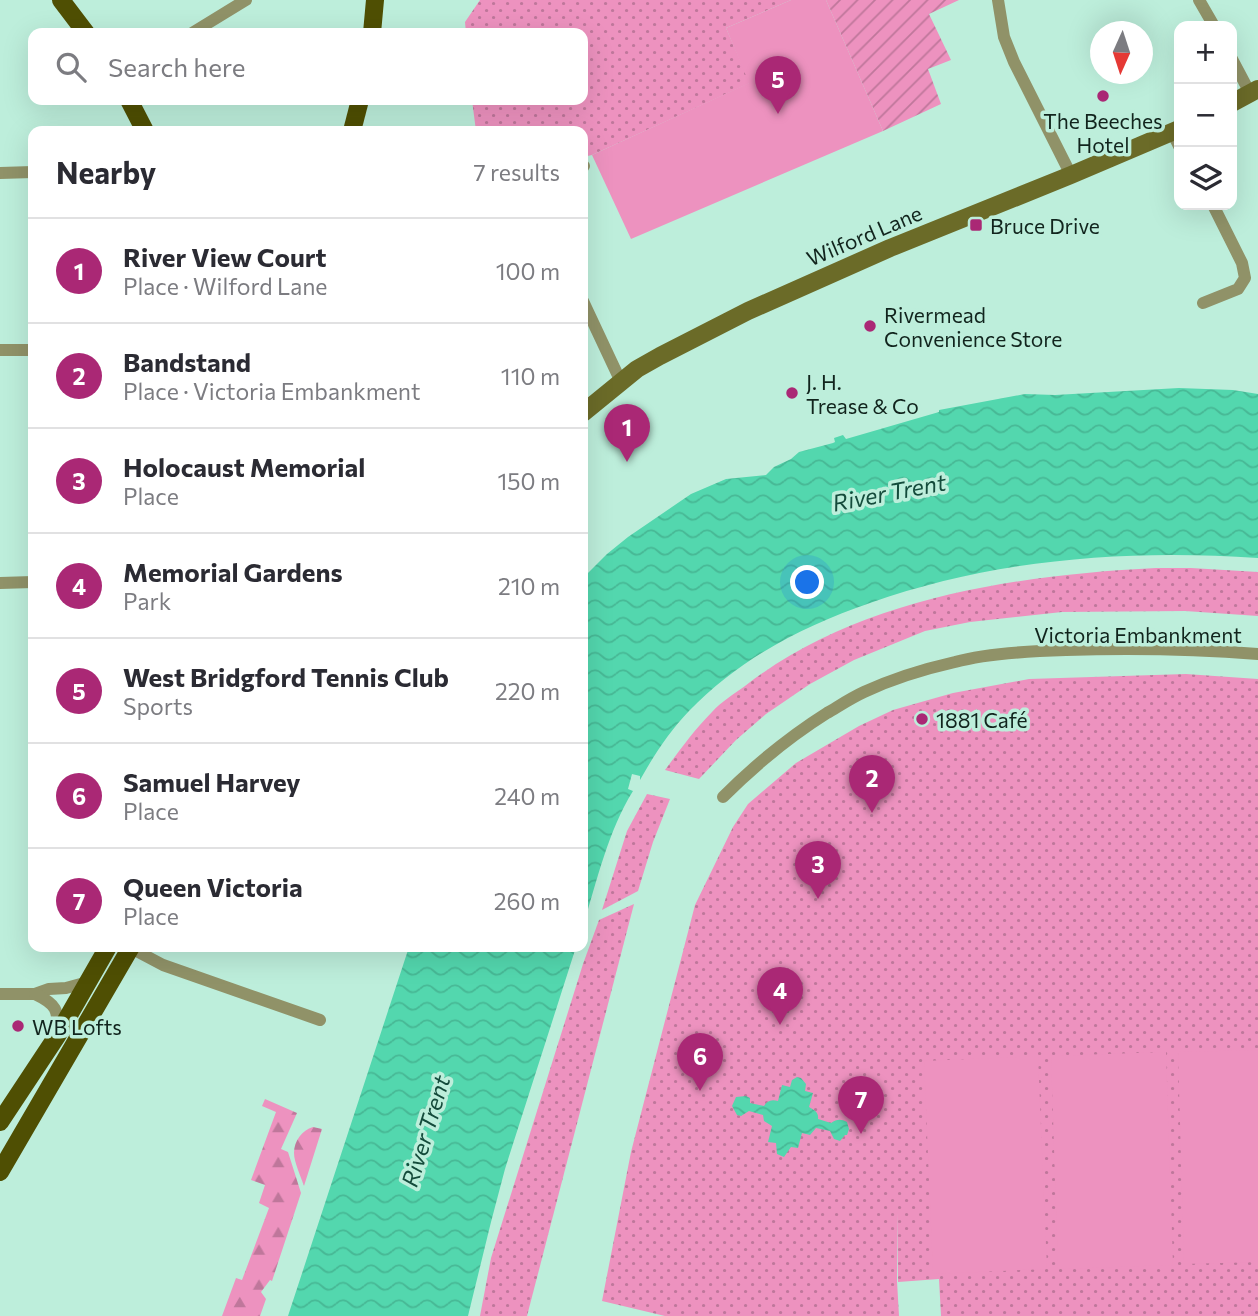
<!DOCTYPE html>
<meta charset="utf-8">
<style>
body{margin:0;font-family:Commissioner,sans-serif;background:#f7f7f7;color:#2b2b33}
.controls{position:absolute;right:21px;top:21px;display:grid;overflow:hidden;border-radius:14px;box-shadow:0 7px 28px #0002}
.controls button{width:63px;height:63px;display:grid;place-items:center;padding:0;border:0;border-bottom:2px solid #e1e1e2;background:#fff;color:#2b2b33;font:35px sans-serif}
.compass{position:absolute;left:1090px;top:21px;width:63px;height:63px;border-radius:50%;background:#fff;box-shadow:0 7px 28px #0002;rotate:183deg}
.you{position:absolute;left:808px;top:583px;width:24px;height:24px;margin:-18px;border:5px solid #fff;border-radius:50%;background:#1a73e8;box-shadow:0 0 0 10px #1a73e833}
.badge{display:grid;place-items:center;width:46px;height:46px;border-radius:50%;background:#aa2875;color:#fff;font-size:23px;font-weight:700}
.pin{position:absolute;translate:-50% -58px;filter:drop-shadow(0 2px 4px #0008)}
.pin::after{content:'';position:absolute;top:37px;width:24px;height:21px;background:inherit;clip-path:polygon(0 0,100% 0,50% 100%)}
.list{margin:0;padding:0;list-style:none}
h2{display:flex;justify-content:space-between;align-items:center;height:91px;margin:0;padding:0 28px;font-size:30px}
h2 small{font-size:23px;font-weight:400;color:#7c7c81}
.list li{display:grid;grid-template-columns:46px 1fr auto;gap:21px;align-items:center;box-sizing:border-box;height:105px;padding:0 28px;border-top:2px solid #e1e1e2}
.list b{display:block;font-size:26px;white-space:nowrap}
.list p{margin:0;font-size:23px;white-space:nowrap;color:#7c7c81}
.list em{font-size:23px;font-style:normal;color:#7c7c81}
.icon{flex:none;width:38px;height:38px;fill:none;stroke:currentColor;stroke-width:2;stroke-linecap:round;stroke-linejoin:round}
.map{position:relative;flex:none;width:1258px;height:1316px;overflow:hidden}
.search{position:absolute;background:#fff;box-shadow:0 7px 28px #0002;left:28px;top:28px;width:560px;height:77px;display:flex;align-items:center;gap:18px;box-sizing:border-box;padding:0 24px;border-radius:14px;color:#7c7c81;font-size:26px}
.panel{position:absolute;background:#fff;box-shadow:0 7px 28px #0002;left:28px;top:126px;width:560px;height:826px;border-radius:14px}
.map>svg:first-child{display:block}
.grass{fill:url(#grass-dots)}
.forest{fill:url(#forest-firs)}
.garden{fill:url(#garden-furrows)}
.pitch{fill:#ed92bf}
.water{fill:url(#water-waves)}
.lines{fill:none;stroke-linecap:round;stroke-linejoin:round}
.minor{stroke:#909268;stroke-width:12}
.secondary{stroke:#6b6b28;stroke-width:18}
.primary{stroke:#4f4f03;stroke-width:18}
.poi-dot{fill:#aa2875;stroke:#bdeedb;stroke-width:2.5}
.labels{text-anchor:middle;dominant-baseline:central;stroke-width:7;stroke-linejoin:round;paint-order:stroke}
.poi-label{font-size:21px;fill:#11241d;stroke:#bdeedb;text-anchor:start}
.street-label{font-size:21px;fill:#11241d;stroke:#bdeedb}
.water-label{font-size:23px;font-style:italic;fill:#144b3b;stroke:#bdeedb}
</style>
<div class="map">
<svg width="1258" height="1316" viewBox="0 0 1258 1316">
<defs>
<pattern id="grass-dots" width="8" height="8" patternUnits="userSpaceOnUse" patternTransform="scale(1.75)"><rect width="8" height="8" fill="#ed92bf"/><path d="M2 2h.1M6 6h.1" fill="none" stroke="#bf779b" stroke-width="1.8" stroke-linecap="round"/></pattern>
<pattern id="forest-firs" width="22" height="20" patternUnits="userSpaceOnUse" patternTransform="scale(1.75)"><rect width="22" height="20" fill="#ed92bf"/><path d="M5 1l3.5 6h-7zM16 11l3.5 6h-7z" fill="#bf779b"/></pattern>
<pattern id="garden-furrows" width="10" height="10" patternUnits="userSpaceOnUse" patternTransform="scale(1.75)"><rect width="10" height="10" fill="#ed92bf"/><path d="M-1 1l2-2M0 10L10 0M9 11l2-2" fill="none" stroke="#bf779b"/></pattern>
<pattern id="water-waves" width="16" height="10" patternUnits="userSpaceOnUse" patternTransform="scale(1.75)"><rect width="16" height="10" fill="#53d7ae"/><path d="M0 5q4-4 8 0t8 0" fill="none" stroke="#47b895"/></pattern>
</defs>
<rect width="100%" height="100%" fill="#bdeedb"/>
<g class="grass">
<path d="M480,0H791L726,28L750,83L592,155L583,157V131H476L472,100H583V33H466L465,22Z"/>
<path d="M1156,568H1191L1258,572V616L1185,611L1062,612L970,622L925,631L854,660L810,684L766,714L736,740L699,779L665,770C680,750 694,730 712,712C721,702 734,694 745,686C858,598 1017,575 1156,568Z"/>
<path d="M1186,674L1258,679V1316H941L939,1279L898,1282L897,1212V1281L899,1316H665L602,1301L631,1152L695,905L733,827L748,804L796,763L859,726L893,710L953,693L1029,679Z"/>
<path d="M647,794L670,799L653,842L638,891L602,910L627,831Z"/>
<path d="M634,904L527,1316H480L491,1258L583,964L599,920Z"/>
</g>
<g class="forest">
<path d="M265,1099L297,1113L281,1149L288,1152L301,1193L272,1281L270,1280L261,1292L266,1299L260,1316H222L236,1278L242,1280L269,1208L259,1203L265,1185L251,1180L276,1112L262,1106Z"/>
<path d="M313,1127L322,1129L304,1186C301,1177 294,1162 294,1153C294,1141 302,1130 313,1127Z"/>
</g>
<path class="garden" d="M826,0H959L929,14L951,60L928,69L941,104L883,131Z"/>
<g class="pitch">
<path d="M791,0H826L883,131L631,239L592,155L749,83L726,28Z"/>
<path d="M1258,1050V1262L1184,1264L1178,1052Z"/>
<path d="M1166,1052L1173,1265L1058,1269L1051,1056Z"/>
<path d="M1038,1056L1047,1269L933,1274L924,1061Z"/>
</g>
<g class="water">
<path d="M1179,388L1233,390L1258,394V558C1127,549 995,559 870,603C803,626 739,659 689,711C669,732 654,755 640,780V776L632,774L628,789L633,791C608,831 597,881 583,926V578L607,554L628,537L691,494L726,479L766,475L774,467L791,459L799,452L833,443L835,442L834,438L843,435L846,439L939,412V410L1025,394L1055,395Z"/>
<path d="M409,947H576L505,1169L491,1222L468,1316H288Z"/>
<path d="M797,1077L801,1078L806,1084L805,1091L813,1093L809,1107C814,1110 819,1112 818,1119L831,1123C837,1119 841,1119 847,1122L849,1129L847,1135H845L840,1141L834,1139L830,1131L816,1128L810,1135L802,1133L798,1148L791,1147L784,1157L777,1154L776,1143L768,1142L772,1126L764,1121L763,1115L749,1111L741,1116L737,1115L732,1106L736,1097L746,1096L750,1098V1103L764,1106C767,1101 771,1099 778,1101L782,1085L790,1087L792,1080Z"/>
</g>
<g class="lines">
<g class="minor">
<path d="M998,0L1004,37L1014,62L1071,175"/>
<path d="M1199,0L1214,26"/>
<path d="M192,33L246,0"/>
<path d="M1232,59L1250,93"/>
<path d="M1172,132L1179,146"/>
<path d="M583,167L584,166"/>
<path d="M0,173L33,172"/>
<path d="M583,301L621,382"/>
<path d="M1203,303L1238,289L1245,278L1242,263L1213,205"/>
<path d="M1,350H33"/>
<path d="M0,583L33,582"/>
<path d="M723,797C755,765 789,737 827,713C839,706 851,698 864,692C892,679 924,669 955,662C988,653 1031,651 1066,650C1130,648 1194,649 1258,654"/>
<path d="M129,947L163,965L320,1020"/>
<path d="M0,994H35L49,989L66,988L88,982"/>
<path d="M35,994C56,1004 59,1010 57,1032"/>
</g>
<g class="secondary">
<path d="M1232,103L1258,89"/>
<path d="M583,413L637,369L660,356L748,311L890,248L1071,175L1179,129"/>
</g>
<g class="primary">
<path d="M61,0L86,33"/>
<path d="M372,33L375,0"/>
<path d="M129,100L145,131"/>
<path d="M352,131L360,100"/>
<path d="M0,1122L57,1036L108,947"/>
<path d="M0,1172L131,947"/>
</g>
</g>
<g class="poi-dot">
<circle cx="1103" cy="96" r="7"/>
<rect x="969" y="218" width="14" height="14" rx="3.5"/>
<circle cx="870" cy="326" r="7"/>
<circle cx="792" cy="393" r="7"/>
<circle cx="922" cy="719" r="7"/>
<circle cx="18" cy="1026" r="7"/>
</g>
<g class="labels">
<g class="poi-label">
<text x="1103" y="120" text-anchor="middle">The Beeches<tspan x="1103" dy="24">Hotel</tspan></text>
<text x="990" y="225">Bruce Drive</text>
<text x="884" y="314">Rivermead<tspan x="884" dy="24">Convenience Store</tspan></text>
<text x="806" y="381">J. H.<tspan x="806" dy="24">Trease &amp; Co</tspan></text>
<text x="936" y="719">1881 Café</text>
<text x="32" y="1026">WB Lofts</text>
</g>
<g class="street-label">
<text transform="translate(864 235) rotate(-23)">Wilford Lane</text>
<text x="1138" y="634">Victoria Embankment</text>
</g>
<g class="water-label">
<text transform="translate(889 492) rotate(-11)">River Trent</text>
<text transform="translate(425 1131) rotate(-73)">River Trent</text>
</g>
</g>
</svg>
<div class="controls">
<button>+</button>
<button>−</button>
<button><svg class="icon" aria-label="layers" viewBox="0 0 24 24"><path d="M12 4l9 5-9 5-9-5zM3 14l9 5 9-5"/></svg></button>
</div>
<svg class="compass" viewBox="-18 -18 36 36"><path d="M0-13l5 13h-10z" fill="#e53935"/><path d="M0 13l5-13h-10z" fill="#7c7c81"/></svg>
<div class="you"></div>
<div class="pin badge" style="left:627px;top:462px">1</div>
<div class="pin badge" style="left:872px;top:813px">2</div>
<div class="pin badge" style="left:818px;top:899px">3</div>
<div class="pin badge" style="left:780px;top:1025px">4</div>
<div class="pin badge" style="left:778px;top:114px">5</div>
<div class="pin badge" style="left:700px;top:1091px">6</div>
<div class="pin badge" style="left:861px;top:1134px">7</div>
<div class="search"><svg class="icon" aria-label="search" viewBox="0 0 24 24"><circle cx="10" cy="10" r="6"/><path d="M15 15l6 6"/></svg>Search here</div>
<section class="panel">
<h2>Nearby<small>7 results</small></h2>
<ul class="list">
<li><span class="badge">1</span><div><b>River View Court</b><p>Place · Wilford Lane</p></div><em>100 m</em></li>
<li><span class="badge">2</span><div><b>Bandstand</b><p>Place · Victoria Embankment</p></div><em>110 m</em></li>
<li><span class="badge">3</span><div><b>Holocaust Memorial</b><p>Place</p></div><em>150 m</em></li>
<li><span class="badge">4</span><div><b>Memorial Gardens</b><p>Park</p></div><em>210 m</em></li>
<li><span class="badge">5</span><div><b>West Bridgford Tennis Club</b><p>Sports</p></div><em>220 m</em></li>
<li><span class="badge">6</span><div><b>Samuel Harvey</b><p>Place</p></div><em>240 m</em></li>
<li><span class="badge">7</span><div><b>Queen Victoria</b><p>Place</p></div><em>260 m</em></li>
</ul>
</section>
</div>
